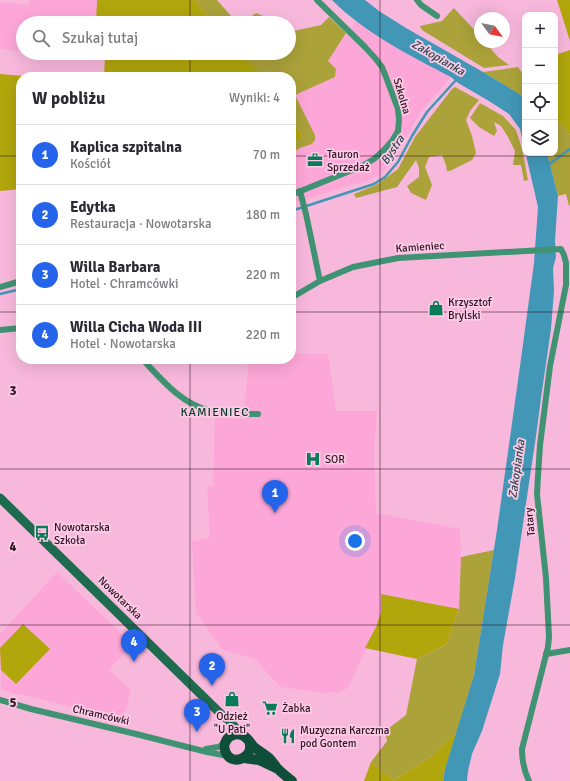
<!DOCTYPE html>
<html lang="pl">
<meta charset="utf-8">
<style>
body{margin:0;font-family:Signika,sans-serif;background:#f2f2f3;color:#2b2b33}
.controls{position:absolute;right:12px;top:12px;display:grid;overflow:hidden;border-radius:8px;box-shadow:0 4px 16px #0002}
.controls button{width:36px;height:36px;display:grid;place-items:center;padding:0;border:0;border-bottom:1px solid #e1e1e2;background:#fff;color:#2b2b33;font:20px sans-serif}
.compass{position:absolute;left:474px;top:12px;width:36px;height:36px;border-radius:50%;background:#fff;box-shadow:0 4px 16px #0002;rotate:123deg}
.you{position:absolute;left:355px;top:541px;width:14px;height:14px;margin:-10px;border:3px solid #fff;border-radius:50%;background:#1a73e8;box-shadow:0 0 0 6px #1a73e833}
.badge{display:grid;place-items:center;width:26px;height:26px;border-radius:50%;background:#2563eb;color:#fff;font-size:13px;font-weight:700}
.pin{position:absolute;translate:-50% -33px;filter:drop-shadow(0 1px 2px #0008)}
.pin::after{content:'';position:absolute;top:21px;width:14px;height:12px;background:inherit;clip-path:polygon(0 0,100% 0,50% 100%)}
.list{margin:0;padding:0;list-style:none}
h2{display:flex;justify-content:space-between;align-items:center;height:52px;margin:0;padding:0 16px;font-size:17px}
h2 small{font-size:13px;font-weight:400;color:#7c7c81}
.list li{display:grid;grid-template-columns:26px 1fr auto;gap:12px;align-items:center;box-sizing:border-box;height:60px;padding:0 16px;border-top:1px solid #e1e1e2}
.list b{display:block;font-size:15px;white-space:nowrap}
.list p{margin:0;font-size:13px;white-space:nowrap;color:#7c7c81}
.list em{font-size:13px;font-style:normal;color:#7c7c81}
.icon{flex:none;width:22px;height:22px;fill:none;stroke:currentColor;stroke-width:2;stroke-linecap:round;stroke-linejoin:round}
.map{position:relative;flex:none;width:570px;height:781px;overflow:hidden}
.search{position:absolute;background:#fff;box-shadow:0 4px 16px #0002;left:16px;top:16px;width:280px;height:44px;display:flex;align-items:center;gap:10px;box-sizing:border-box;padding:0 14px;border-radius:22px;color:#7c7c81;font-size:15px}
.panel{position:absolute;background:#fff;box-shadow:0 4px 16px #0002;left:16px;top:72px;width:280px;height:292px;border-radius:16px}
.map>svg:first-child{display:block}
.built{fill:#fda7d8}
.green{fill:#b1a60c}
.forest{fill:#aba23a}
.water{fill:#4297b6}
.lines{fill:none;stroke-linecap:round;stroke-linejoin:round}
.stream{stroke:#4297b6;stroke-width:2.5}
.street{stroke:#3f9372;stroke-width:6}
.secondary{stroke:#1e6b4f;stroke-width:9}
.primary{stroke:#0f4e38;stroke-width:10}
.grid{fill:none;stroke:#301324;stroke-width:1;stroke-opacity:0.55}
.labels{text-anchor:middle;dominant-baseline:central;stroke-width:3.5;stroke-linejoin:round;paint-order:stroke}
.street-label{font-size:11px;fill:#301324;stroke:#fccbe5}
.poi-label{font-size:11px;fill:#301324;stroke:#fccbe5;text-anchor:start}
.water-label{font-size:12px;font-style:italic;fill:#2d4852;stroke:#fccbe5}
.neighbourhood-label{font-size:12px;letter-spacing:1px;fill:#073928;stroke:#fccbe5}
.grid-label{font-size:13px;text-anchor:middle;font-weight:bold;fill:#301324;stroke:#fccbe5;stroke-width:3.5;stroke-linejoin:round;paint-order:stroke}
</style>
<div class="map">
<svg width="570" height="781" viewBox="0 0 570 781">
<rect width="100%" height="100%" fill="#f8b8dc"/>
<g class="built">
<path d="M30,0H97L96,23H23V51L0,49V2L29,5Z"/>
<path d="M356,22L374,35L451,77L419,114L413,125L404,143L392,163L380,175L365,182L358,183L291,204V154L300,148L312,144L313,131L294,95L335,77L327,61L346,33Z"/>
<path d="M291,354H328L336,411H377L374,452L376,513L460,529L461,557L459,609L381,594V612L376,627L348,688L339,692L326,693L280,687L255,659L223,650L196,613L192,542L210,537L207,487L213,486L215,417L243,419L249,359H291Z"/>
<path d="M57,572L132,644L109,670L131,690L123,719L1,690L0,634Z"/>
</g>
<g class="green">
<path d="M97,0H195L209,17L219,23H96Z"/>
<path d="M557,0H570V41Z"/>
<path d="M570,50V135L555,117V55Z"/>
<path d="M82,53H239L241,57L272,77H104L105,57L81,55Z"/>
<path d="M0,74L36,77H21V189L0,191Z"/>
<path d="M291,115L303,138L291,145Z"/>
<path d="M381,594L459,609L447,644L417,659L365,648L376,627L381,612Z"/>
<path d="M23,624L50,649L16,684L1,670L0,648Z"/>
<path d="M457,732L445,769L443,781H364L371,762L394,780L429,758Z"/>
</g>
<g class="forest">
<path d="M195,0H217L231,16L249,18L256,13L263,16L272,23H219L209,17Z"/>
<path d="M454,8L480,36V42H485L498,57L509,65L484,68L422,30L420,26L442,21Z"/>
<path d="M329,17L346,33L328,61L336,69L335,77L295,95L315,135V140L312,144L300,148L291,154V145L303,138L291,115V77H272L271,76L263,74L241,57L239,53H289V32L321,25Z"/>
<path d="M518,67L525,77V101L521,95L483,72Z"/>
<path d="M455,87L479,100L470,111L466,120L472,136L476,153L472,160L450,171H447L446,165L442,155L429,157L425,167L432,185L426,200L411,193L407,186L419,177V168L416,160L397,187L356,198L354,194L376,185L398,169L415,137L452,89Z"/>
<path d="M480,103L503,116L516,130L522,149L528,180L524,181L521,165H513L515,151L508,137L501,126L494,122L497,131L494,136L479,127L470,118Z"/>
<path d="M555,117L570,135V205L569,206L566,194L558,196L547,153H555Z"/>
<path d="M494,550L474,675L457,732L429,758L394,780L371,762L387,741L385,731L406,715L417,659L447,644L459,609L461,557Z"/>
</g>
<path class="water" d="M332,0H365L379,11L406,28L483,72L521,95L525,101V153H547L558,196L555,240L556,257L553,268L554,291L551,329L541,398L536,436L515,578L503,645L500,674L482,731L472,754L468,771L467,781H443L445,769L474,675L497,530L521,359L534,263L538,207L520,129L509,114L489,101L458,83L451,77C409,55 366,34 332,0Z"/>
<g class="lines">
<g class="stream">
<path d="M548,165L570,149"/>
<path d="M291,211L374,184L385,177L398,162L412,136L427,112L456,80"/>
<path d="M0,294L21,289"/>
</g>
<g class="street">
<path d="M417,0L421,5L437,16"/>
<path d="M300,191L306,214L320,281"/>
<path d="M291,195L362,166L374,159L383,151L392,141L398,131L399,120L398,109L386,77L382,67L375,58L364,46L317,0"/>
<path d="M0,287L21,281"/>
<path d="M291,298L320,281L353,267L398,258L561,249L564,255L566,263V285L550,366L540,445L538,476L537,494L546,578L549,637L548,647L522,749C522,760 524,771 529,781"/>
<path d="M0,330L21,328"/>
<path d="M141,359L144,361C162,380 182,404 208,410C225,414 242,414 258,414"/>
<path d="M546,654L570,650"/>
<path d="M0,700L31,709L136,734L207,752L228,756"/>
<path d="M206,749L218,747L225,743"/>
</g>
<path class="secondary" d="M0,498L223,716C231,721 235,726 239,734"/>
<g class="primary">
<path d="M249,741C255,757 233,767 226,753C224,749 224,744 226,741C229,735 236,733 242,735C247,737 250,742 253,746C258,751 265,754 270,759C273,762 275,766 278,769C282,773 287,777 292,781"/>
<path d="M244,758L259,760L276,768"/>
</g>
</g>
<path class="grid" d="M190,0V23M380,0V781M190,53V77M0,156H21M291,156H570M0,312H21M291,312H570M190,359V781M0,469H570M0,625H570"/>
<defs>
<g id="office-bare" transform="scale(1.2)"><path d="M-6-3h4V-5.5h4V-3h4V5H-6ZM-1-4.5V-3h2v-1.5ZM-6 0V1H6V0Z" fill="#087c59" stroke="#fccbe5" stroke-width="2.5" paint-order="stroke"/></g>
<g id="shop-bare" transform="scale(1.2)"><path d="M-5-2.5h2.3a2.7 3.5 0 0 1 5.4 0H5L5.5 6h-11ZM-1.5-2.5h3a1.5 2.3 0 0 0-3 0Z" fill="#087c59" stroke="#fccbe5" stroke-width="2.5" paint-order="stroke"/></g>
<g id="hospital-bare" transform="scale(1.2)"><path d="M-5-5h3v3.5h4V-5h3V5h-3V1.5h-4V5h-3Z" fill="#087c59" stroke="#fccbe5" stroke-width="2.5" paint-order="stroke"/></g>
<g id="bus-bare" transform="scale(1.2)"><path d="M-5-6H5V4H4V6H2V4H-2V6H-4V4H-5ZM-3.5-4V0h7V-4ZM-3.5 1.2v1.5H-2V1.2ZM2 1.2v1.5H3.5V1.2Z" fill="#087c59" stroke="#fccbe5" stroke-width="2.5" paint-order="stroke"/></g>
<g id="supermarket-bare" transform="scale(1.2)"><path d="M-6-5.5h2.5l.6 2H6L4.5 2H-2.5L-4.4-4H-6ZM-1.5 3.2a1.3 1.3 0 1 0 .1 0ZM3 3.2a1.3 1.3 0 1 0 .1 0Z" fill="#087c59" stroke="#fccbe5" stroke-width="2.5" paint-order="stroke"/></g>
<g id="restaurant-bare" transform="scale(1.2)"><path d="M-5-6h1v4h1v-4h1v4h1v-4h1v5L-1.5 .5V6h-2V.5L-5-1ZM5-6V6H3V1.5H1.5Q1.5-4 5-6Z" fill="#087c59" stroke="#fccbe5" stroke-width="2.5" paint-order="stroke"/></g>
</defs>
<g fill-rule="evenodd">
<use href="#office-bare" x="315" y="160"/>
<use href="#shop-bare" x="436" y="308"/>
<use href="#hospital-bare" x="313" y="459"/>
<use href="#bus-bare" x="42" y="533"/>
<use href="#shop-bare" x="232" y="699"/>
<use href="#supermarket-bare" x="270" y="708"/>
<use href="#restaurant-bare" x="288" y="736"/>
</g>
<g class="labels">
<g class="street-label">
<text transform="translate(402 96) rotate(74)">Szkolna</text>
<text transform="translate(420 247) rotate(-4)">Kamieniec</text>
<text transform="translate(530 522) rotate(-96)">Tatary</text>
<text transform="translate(120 598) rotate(44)">Nowotarska</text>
<text transform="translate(101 715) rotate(13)">Chramcówki</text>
</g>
<g class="poi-label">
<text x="327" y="154">Tauron<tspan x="327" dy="13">Sprzedaż</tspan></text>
<text x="448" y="302">Krzysztof<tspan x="448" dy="13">Brylski</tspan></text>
<text x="325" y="459">SOR</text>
<text x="54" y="527">Nowotarska<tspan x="54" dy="13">Szkoła</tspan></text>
<text x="282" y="708">Żabka</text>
<text x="232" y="716" text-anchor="middle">Odzież<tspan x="232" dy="13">"U Pati"</tspan></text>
<text x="300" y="730">Muzyczna Karczma<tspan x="300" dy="13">pod Gontem</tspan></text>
</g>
<g class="water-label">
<text transform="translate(438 58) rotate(30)">Zakopianka</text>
<text transform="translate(393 150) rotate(-56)">Bystra</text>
<text transform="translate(517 469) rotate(-82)">Zakopianka</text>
</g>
<g class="neighbourhood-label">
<text x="215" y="412">KAMIENIEC</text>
</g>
</g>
<g class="grid-label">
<text x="13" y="395">3</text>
<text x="13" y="551">4</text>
<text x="13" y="707">5</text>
</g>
</svg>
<div class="controls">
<button>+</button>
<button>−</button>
<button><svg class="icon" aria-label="locate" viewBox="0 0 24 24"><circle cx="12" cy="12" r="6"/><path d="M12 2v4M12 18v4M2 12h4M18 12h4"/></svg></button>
<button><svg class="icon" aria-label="layers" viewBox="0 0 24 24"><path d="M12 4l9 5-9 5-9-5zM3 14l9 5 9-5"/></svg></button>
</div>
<svg class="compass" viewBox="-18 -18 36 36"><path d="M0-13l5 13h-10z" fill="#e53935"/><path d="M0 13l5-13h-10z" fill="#7c7c81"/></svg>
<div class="you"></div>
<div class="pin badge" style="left:275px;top:513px">1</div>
<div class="pin badge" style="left:212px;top:686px">2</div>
<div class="pin badge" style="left:197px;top:732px">3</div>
<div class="pin badge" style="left:134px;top:662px">4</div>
<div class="search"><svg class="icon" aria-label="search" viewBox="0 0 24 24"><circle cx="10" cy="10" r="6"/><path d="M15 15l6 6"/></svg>Szukaj tutaj</div>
<section class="panel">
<h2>W pobliżu<small>Wyniki: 4</small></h2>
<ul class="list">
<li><span class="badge">1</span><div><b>Kaplica szpitalna</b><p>Kościół</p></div><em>70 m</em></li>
<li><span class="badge">2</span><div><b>Edytka</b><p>Restauracja · Nowotarska</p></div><em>180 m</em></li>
<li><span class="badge">3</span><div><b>Willa Barbara</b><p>Hotel · Chramcówki</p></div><em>220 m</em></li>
<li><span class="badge">4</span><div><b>Willa Cicha Woda III</b><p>Hotel · Nowotarska</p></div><em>220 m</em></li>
</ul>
</section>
</div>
